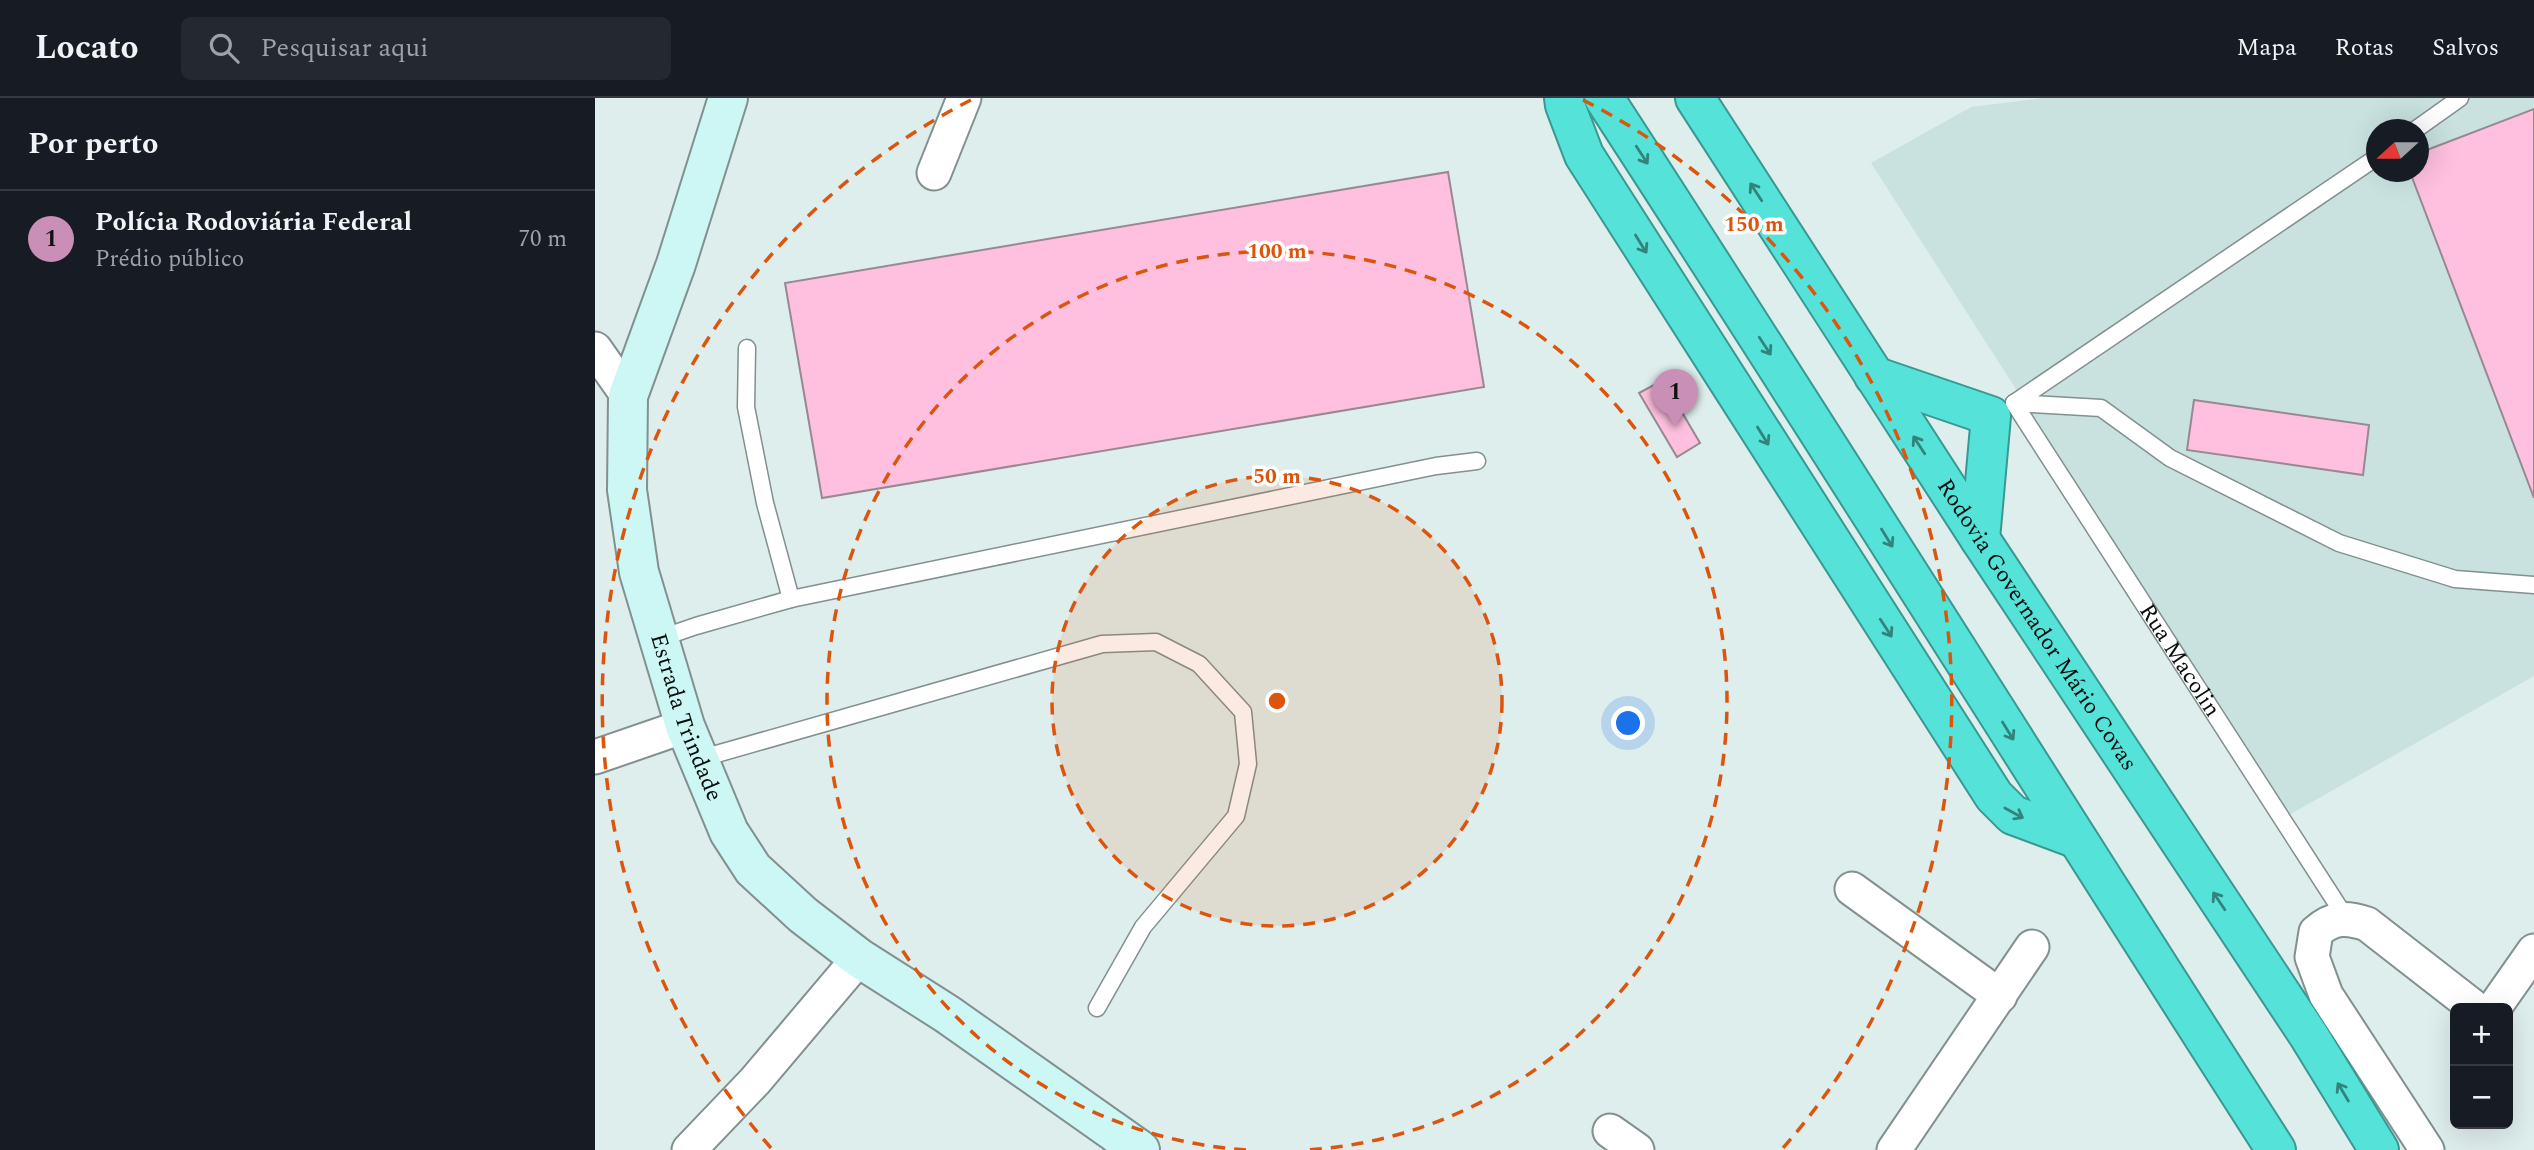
<!DOCTYPE html>
<html lang="pt">
<meta charset="utf-8">
<style>
body{margin:0;font-family:Spectral,serif;background:#242831;color:#f1f3f6}
.controls{position:absolute;right:21px;bottom:21px;display:grid;overflow:hidden;border-radius:10px;box-shadow:0 7px 28px #0002}
.controls button{width:63px;height:63px;display:grid;place-items:center;padding:0;border:0;border-bottom:2px solid #363941;background:#171b24;color:#f1f3f6;font:35px sans-serif}
.compass{position:absolute;left:1771px;top:21px;width:63px;height:63px;border-radius:50%;background:#171b24;box-shadow:0 7px 28px #0002;rotate:249deg}
.you{position:absolute;left:1034px;top:626px;width:24px;height:24px;margin:-18px;border:5px solid #fff;border-radius:50%;background:#1a73e8;box-shadow:0 0 0 10px #1a73e833}
.badge{display:grid;place-items:center;width:46px;height:46px;border-radius:50%;background:#c98fb7;color:#111;font-size:23px;font-weight:700}
.pin{position:absolute;translate:-50% -58px;filter:drop-shadow(0 2px 4px #0008)}
.pin::after{content:'';position:absolute;top:37px;width:24px;height:21px;background:inherit;clip-path:polygon(0 0,100% 0,50% 100%)}
.list{margin:0;padding:0;list-style:none}
h2{display:flex;justify-content:space-between;align-items:center;height:91px;margin:0;padding:0 28px;font-size:30px}
h2 small{font-size:23px;font-weight:400;color:#9ea1a6}
.list li{display:grid;grid-template-columns:46px 1fr auto;gap:21px;align-items:center;box-sizing:border-box;height:98px;padding:0 28px;border-top:2px solid #363941}
.list b{display:block;font-size:26px;white-space:nowrap}
.list p{margin:0;font-size:23px;white-space:nowrap;color:#9ea1a6}
.list em{font-size:23px;font-style:normal;color:#9ea1a6}
.icon{flex:none;width:38px;height:38px;fill:none;stroke:currentColor;stroke-width:2;stroke-linecap:round;stroke-linejoin:round}
.map{position:relative;flex:none;width:1939px;height:1052px;overflow:hidden}
header{display:flex;align-items:center;gap:42px;box-sizing:border-box;height:98px;padding:0 35px;background:#171b24;border-bottom:2px solid #363941}
header strong{font-size:33px}
nav{display:flex;gap:38px;margin-inline-start:auto;font-size:24px}
.search{width:490px;height:63px;background:#242831;display:flex;align-items:center;gap:18px;box-sizing:border-box;padding:0 24px;border-radius:10px;color:#9ea1a6;font-size:26px}
main{display:flex}
aside{flex:1;background:#171b24}
.map>svg:first-child{display:block}
.built{fill:#c9e2df;fill-rule:evenodd}
.building{fill:#ffbfdf;stroke:#968a90;stroke-width:2}
.lines{fill:none;stroke-linecap:round;stroke-linejoin:round}
.lane-casing{stroke:#82908f;stroke-width:19}
.street-casing{stroke:#82908f;stroke-width:37}
.secondary-casing{stroke:#82908f;stroke-width:42}
.highway-casing{stroke:#3a9892;stroke-width:42}
.lane{stroke:#fff;stroke-width:16}
.street{stroke:#fff;stroke-width:33}
.secondary{stroke:#ccf7f4;stroke-width:38}
.highway{stroke:#55e3d9;stroke-width:38}
.oneway{stroke:#33837d}
.ring{fill:none;stroke:#dd550c;stroke-width:3.5;stroke-dasharray:12 9}
.labels{text-anchor:middle;dominant-baseline:central;stroke-width:7;stroke-linejoin:round;paint-order:stroke}
.street-label{font-size:23px;fill:#090e0d;stroke:#fff}
.centre{fill:#dd550c;stroke:#fff;stroke-width:3.5}
.ring-label{font-size:21px;text-anchor:middle;font-weight:bold;fill:#dd550c;stroke:#fff;stroke-width:7;stroke-linejoin:round;paint-order:stroke}
</style>
<header>
<strong>Locato</strong>
<div class="search"><svg class="icon" aria-label="search" viewBox="0 0 24 24"><circle cx="10" cy="10" r="6"/><path d="M15 15l6 6"/></svg>Pesquisar aqui</div>
<nav><a>Mapa</a><a>Rotas</a><a>Salvos</a></nav>
</header>
<main>
<aside>
<h2>Por perto<small></small></h2>
<ul class="list">
<li><span class="badge">1</span><div><b>Polícia Rodoviária Federal</b><p>Prédio público</p></div><em>70 m</em></li>
</ul>
</aside>
<div class="map">
<svg width="1939" height="1052" viewBox="0 0 1939 1052">
<rect width="100%" height="100%" fill="#deeeec"/>
<path class="built" d="M1448,0H1939V578L1694,717L1276,65L1376,9ZM1782,32H1824V74H1782Z"/>
<g class="building">
<path d="M1939,11V400L1815,74H1824V55Z"/>
<path d="M853,74L889,289L227,400L190,185Z"/>
<path d="M1068,282L1105,345L1082,359L1044,295Z"/>
<path d="M1599,302L1774,327L1768,377L1592,352Z"/>
</g>
<g class="lines">
<g class="lane-casing">
<g id="lane">
<path d="M1820,32L1865,0"/>
<path d="M152,250L151,309L170,405L196,501"/>
<path id="s1" d="M1419,305L1751,820"/>
<path d="M1419,305L1506,310L1575,360L1744,445L1860,481L1939,487"/>
<path d="M1419,305L1782,59"/>
<path d="M63,541L101,528L196,501L841,368L882,363"/>
<path d="M104,661L507,546L561,544L604,566L648,614L653,666L641,718L548,829L502,910"/>
</g>
</g>
<g class="street-casing">
<g id="street">
<path d="M339,75L369,0"/>
<path d="M0,251L33,298"/>
<path d="M0,659L90,628"/>
<path d="M1257,791L1405,898"/>
<path d="M1899,910L1939,853"/>
<path d="M1015,1033L1042,1052"/>
<path d="M94,1052L160,983L264,860"/>
<path d="M1299,1052L1437,849"/>
<path d="M1832,1052L1731,897L1717,859L1721,834C1738,819 1751,819 1772,826L1880,910"/>
</g>
</g>
<g class="secondary-casing">
<g id="secondary">
<path id="s2" d="M133,0L81,166L33,298L32,392L44,474L90,628L134,734L158,771L208,817L264,860L352,916L545,1052"/>
</g>
</g>
<g class="highway-casing">
<g id="highway">
<path d="M969,0L970,7L989,57L1399,698L1418,717L1480,740"/>
<path d="M1009,0C1236,349 1456,702 1681,1052"/>
<path id="s3" d="M1100,0L1385,441L1714,938L1784,1052"/>
<path d="M1279,278L1396,318L1385,441"/>
</g>
</g>
<use href="#lane" class="lane"/>
<use href="#street" class="street"/>
<use href="#secondary" class="secondary"/>
<use href="#highway" class="highway"/>
</g>
<defs><path id="oneway-shaft" d="M-6 0H5M1.5-3L5.5 0L1.5 3" fill="none" stroke-width="1.6" stroke-linecap="round" stroke-linejoin="round" transform="scale(1.75)"/></defs>
<g class="oneway">
<use href="#oneway-shaft" transform="translate(1047 57) rotate(57)"/>
<use href="#oneway-shaft" transform="translate(1161 94) rotate(-123)"/>
<use href="#oneway-shaft" transform="translate(1046 146) rotate(58)"/>
<use href="#oneway-shaft" transform="translate(1170 248) rotate(57)"/>
<use href="#oneway-shaft" transform="translate(1168 338) rotate(58)"/>
<use href="#oneway-shaft" transform="translate(1324 347) rotate(-123)"/>
<use href="#oneway-shaft" transform="translate(1292 440) rotate(58)"/>
<use href="#oneway-shaft" transform="translate(1291 530) rotate(57)"/>
<use href="#oneway-shaft" transform="translate(1413 633) rotate(58)"/>
<use href="#oneway-shaft" transform="translate(1419 715) rotate(29)"/>
<use href="#oneway-shaft" transform="translate(1624 803) rotate(-124)"/>
<use href="#oneway-shaft" transform="translate(1748 994) rotate(-121)"/>
</g>
<circle cx="682" cy="603" r="225" fill="#dd550c" fill-opacity=".12"/>
<g class="ring">
<circle cx="682" cy="603" r="225"/>
<path d="M651 1052A450 450 0 1 1 713 1052"/>
<path d="M176 1050A675 675 0 0 1 376 2M988 2A675 675 0 0 1 1188 1050"/>
</g>
<g class="labels">
<g class="street-label">
<text stroke="none"><textPath href="#s3" startOffset="628">Rodovia Governador Mário Covas</textPath></text>
<text stroke="none"><textPath href="#s1" startOffset="306">Rua Macolin</textPath></text>
<text stroke="none"><textPath href="#s2" startOffset="644">Estrada Trindade</textPath></text>
</g>
</g>
<circle cx="682" cy="603" r="10" class="centre"/>
<g class="ring-label">
<text x="1159" y="133">150 m</text>
<text x="682" y="160">100 m</text>
<text x="682" y="385">50 m</text>
</g>
</svg>
<div class="controls">
<button>+</button>
<button>−</button>
</div>
<svg class="compass" viewBox="-18 -18 36 36"><path d="M0-13l5 13h-10z" fill="#e53935"/><path d="M0 13l5-13h-10z" fill="#9ea1a6"/></svg>
<div class="you"></div>
<div class="pin badge" style="left:1080px;top:329px">1</div>
</div>
</main>
